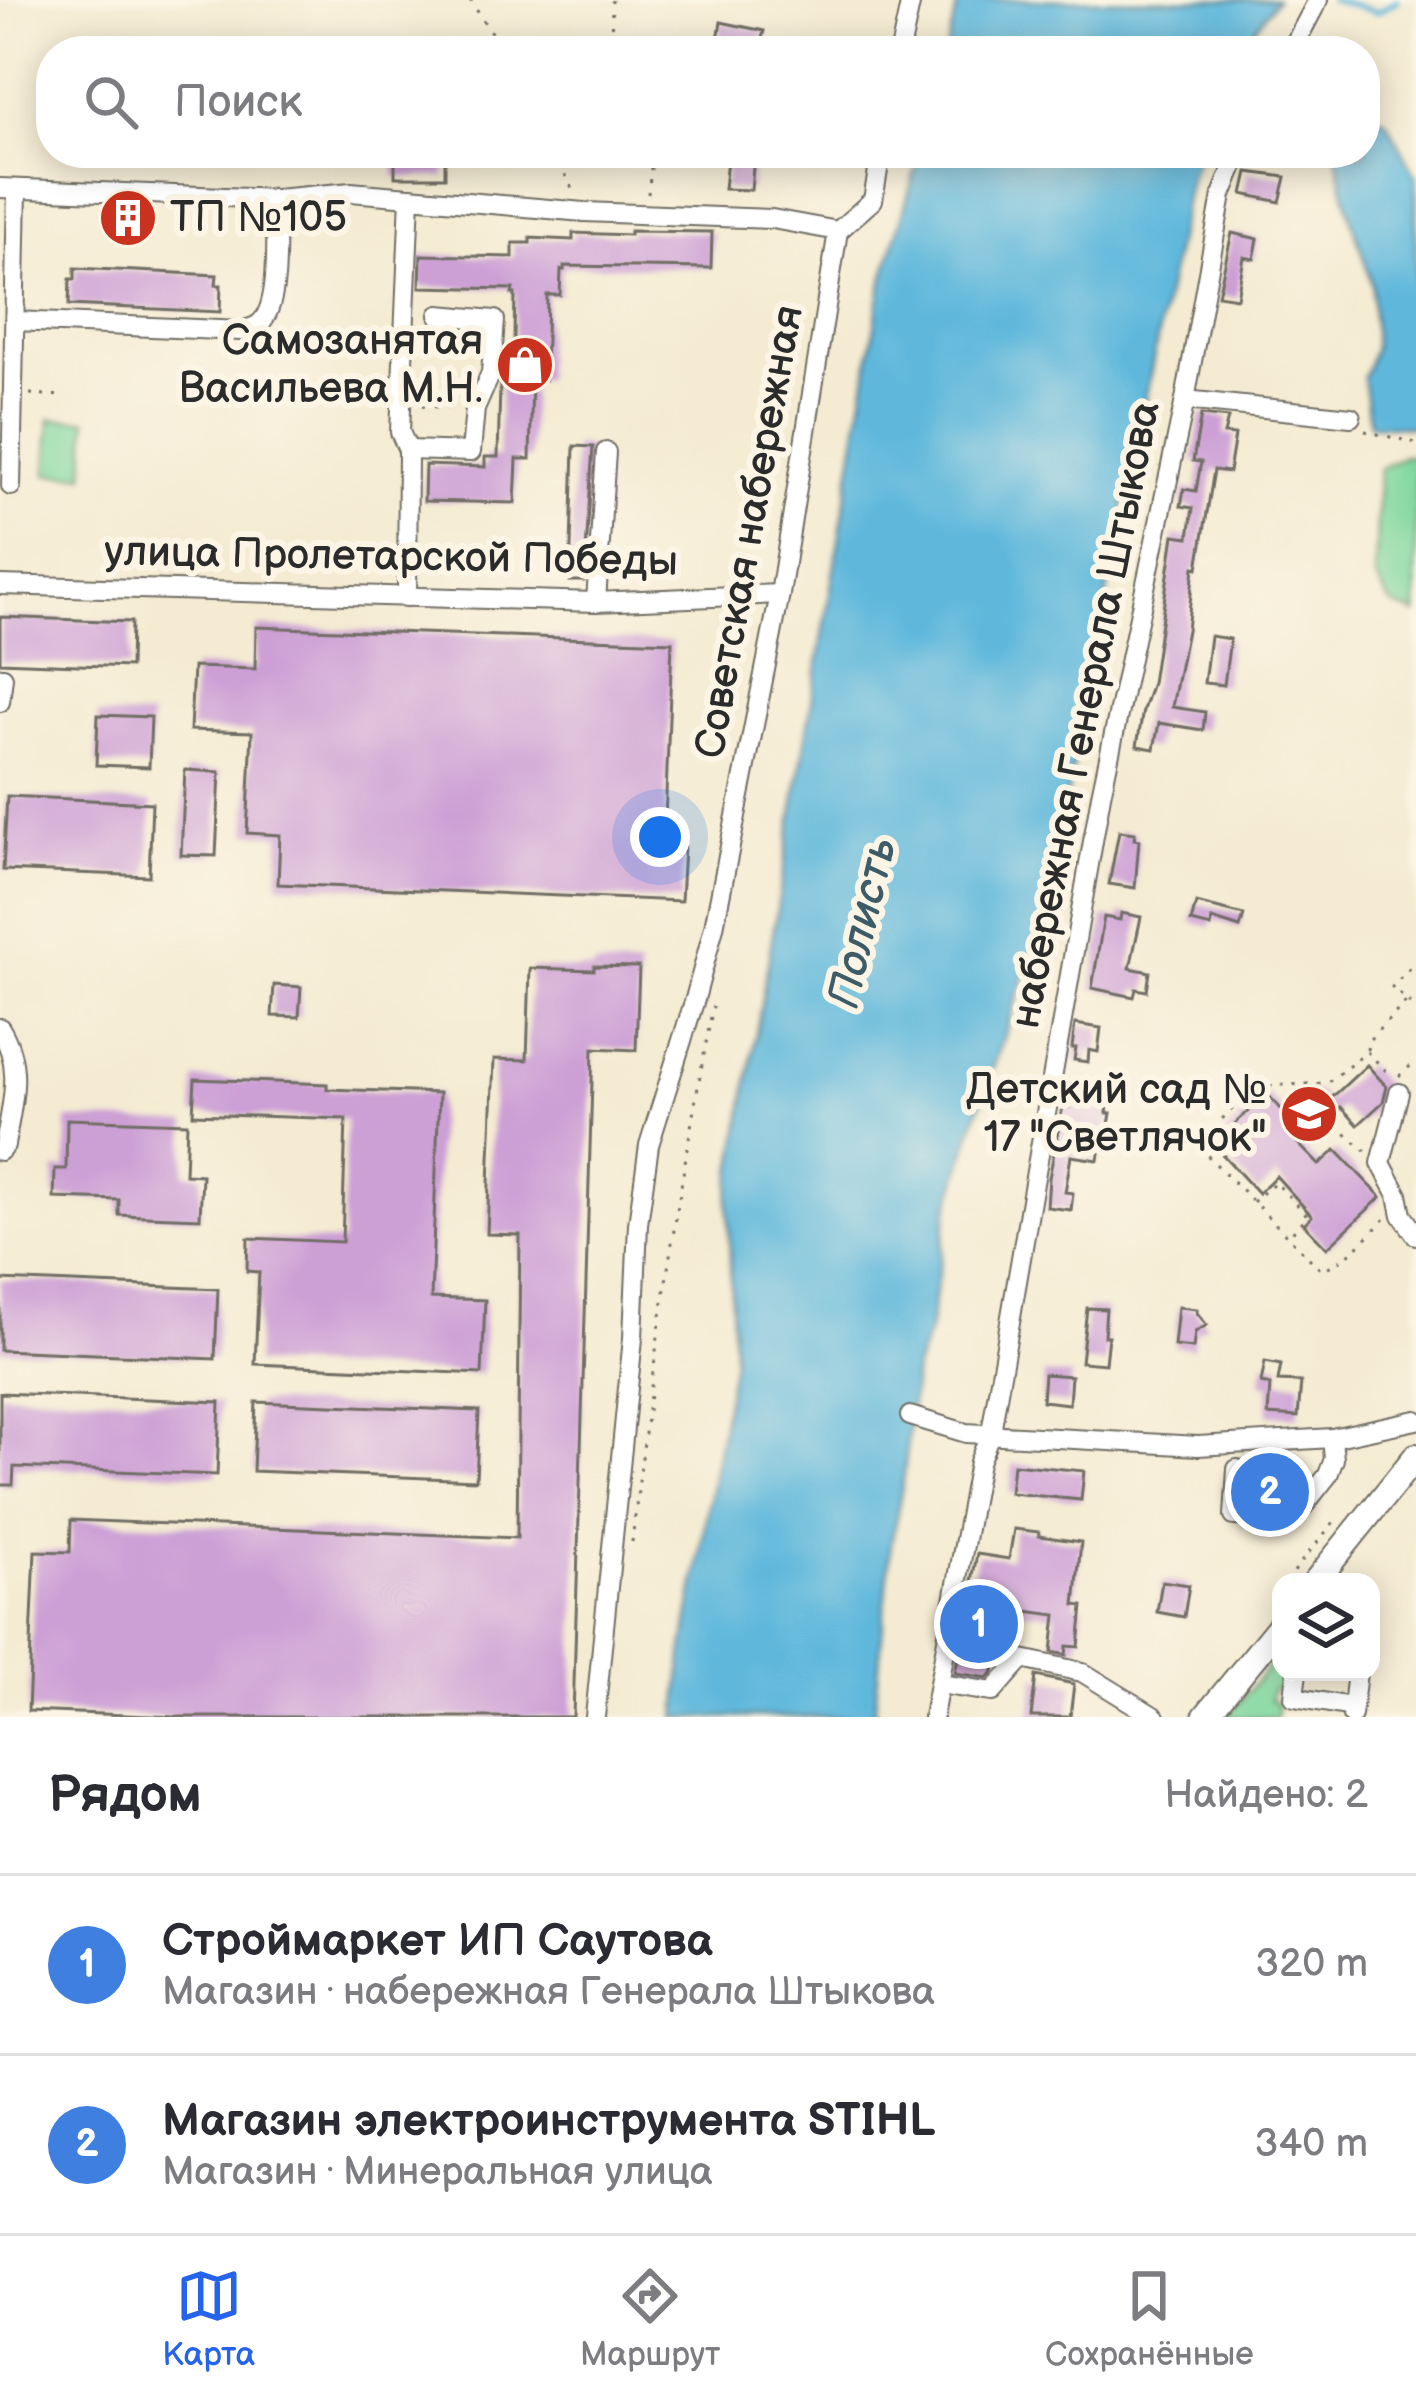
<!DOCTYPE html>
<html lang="ru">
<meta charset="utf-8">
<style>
body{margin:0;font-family:"Balsamiq Sans",sans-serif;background:#f2f2f3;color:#2b2b33}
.controls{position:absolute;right:36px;bottom:36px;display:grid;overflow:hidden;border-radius:24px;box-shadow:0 6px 30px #0003}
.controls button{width:108px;height:108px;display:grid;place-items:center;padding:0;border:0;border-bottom:3px solid #e1e1e2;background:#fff;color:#2b2b33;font:60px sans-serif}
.you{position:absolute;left:660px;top:837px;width:42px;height:42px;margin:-30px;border:9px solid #fff;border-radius:50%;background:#1a73e8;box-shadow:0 0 0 18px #1a73e833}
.badge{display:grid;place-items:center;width:78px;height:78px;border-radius:50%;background:#2563eb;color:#fff;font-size:39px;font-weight:700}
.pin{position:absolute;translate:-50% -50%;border:6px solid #fff;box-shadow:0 3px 12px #0006}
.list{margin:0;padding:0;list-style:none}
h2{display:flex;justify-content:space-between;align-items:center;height:156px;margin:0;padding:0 48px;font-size:51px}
h2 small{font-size:39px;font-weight:400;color:#7c7c81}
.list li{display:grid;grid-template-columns:78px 1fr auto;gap:36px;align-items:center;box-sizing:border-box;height:180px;padding:0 48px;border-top:3px solid #e1e1e2}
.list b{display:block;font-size:45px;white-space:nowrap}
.list p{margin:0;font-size:39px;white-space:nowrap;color:#7c7c81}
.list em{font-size:39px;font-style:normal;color:#7c7c81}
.icon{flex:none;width:66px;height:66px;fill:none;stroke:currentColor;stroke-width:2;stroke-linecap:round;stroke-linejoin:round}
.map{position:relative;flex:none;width:1416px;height:1717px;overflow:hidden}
.search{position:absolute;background:#fff;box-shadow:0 6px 30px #0003;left:36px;right:36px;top:36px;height:132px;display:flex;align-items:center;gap:30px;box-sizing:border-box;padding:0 42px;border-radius:48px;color:#7c7c81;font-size:45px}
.sheet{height:516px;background:#fff}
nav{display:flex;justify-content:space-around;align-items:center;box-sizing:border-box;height:168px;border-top:3px solid #e1e1e2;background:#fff;font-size:33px;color:#7c7c81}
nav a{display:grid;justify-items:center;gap:6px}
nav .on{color:#2563eb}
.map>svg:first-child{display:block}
.green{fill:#7fd79d;stroke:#558164;stroke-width:3}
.water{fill:#5fb8dc;stroke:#457284;stroke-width:3}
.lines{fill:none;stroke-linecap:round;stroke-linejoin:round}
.stream{stroke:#5fb8dc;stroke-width:6}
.building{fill:#cc9fd5}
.minor-casing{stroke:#716e65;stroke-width:22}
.major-casing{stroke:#716e65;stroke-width:28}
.path{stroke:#716e65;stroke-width:3;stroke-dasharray:3 9;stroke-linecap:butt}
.minor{stroke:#fff;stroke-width:18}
.major{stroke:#fff;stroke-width:24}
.labels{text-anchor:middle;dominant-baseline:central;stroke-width:12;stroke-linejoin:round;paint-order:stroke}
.poi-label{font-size:42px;fill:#2b2b2b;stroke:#fcf5e5;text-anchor:end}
.street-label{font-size:42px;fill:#2b2b2b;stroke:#fcf5e5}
.water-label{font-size:45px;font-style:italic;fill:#3d5c69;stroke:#fcf5e5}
</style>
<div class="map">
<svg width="1416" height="1717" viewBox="0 0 1416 1717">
<rect width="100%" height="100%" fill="#fcf5e5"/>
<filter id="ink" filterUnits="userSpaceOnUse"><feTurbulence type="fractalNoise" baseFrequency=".00833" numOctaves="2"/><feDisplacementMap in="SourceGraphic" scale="24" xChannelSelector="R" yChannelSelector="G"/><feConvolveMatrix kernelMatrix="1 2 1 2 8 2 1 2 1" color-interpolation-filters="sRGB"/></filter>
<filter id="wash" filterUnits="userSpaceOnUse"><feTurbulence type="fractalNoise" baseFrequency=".004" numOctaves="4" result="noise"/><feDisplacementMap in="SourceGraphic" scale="48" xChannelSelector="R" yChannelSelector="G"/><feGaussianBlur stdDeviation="2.7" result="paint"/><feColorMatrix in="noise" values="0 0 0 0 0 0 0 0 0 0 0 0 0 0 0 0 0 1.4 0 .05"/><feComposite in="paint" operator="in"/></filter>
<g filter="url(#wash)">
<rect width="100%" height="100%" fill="#f4ebd2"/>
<g class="green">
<path d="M50,419L87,420L85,475L47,474Z"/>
<path d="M1404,456L1416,457V614L1391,604L1375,577L1379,469Z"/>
<path d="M1281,1651V1672H1284L1281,1689H1273L1270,1700L1278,1703L1276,1717H1227Z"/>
</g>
<g class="water">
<path d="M959,0H1276L1239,51H946Z"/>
<path d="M1365,107L1387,121L1416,176V427L1370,425L1363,378L1374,349L1372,285L1349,211L1336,153H1365Z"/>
<path d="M920,153H1198L1187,188L1041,928L970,1136L948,1212L929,1331L915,1368L904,1476L891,1544L874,1717H677L683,1654L733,1359L728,1201L881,289Z"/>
</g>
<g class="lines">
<path class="stream" d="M1331,0L1377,12L1397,0"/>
</g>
<g id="blocks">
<g class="building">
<path d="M721,22L764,31L760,46L740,41L738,51H716Z"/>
<rect x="395" y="153" width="50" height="24"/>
<path d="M739,155L754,156L751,190L724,189L727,159L739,160Z"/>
<path d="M1248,172L1286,177L1280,202L1243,194Z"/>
<path d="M630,231L712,232L711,268L564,266V270H561L560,295H547L545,380H532L530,459H517L515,503L424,501L425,465L485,467V457H498L500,387L503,378L513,379L515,294H512L513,289L420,287L421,255L513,257V243H530V238L573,240V233L630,235Z"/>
<path d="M1232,233L1258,239L1254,259L1244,257L1237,298L1218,295Z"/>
<path d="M75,268L217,275L216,285H221L220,312L69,305L70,279H75Z"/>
<path d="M1201,415L1228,418L1224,434L1235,435L1229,472L1214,470L1198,568L1194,567L1187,630L1172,707L1205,712L1203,730L1159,723L1154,749L1137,746L1143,710L1152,683L1174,535L1189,537L1193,508L1181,506L1184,489L1196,491L1201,462L1193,461Z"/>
<path d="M574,446L593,447L584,581H570Z"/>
<path d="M0,617L131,622L130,667L0,662Z"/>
<path d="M256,627L672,642L664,846L684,847L681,901L278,884L280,835L247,833L252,732L190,730L193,667L255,669Z"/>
<path d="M1210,636L1230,639L1224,685L1204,683Z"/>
<path d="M98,715L151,717L149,767L96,765Z"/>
<path d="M185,770L220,772L216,856L181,855Z"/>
<path d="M7,796L152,803L149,876L3,870Z"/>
<path d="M1119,831L1135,833L1134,839L1139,840L1135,888L1109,884Z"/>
<path d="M1196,903L1244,915L1240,928L1212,919L1211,927L1191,922Z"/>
<path d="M1121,913L1141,917L1130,968L1150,972L1147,991L1136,989L1134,997L1092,988L1104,917L1120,920Z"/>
<path d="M594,966L639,967L636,1050L593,1048L573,1717H176L28,1711L35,1551L70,1552L71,1520L517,1538L520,1235L487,1234L494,1059L527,1060L530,968L594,970Z"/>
<path d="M274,985L301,987L299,1017L272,1016Z"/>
<path d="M1075,1024L1101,1028L1098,1052L1089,1050L1088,1062L1074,1060L1076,1048H1072Z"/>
<path d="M1367,1065L1387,1087L1383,1102L1358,1125L1341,1107L1322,1126L1303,1105L1317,1091L1327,1102Z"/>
<path d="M195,1079L327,1084V1089L439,1093L431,1298L485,1300L482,1374L255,1364L259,1272L247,1271L248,1238L342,1242L346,1119L193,1114Z"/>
<path d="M1082,1079L1111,1083L1107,1113H1111L1108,1131H1103L1098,1160L1071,1156L1065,1192L1073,1193L1071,1210L1047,1207L1049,1178L1063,1106L1069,1107L1071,1094L1080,1095Z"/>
<path d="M1267,1094L1295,1124L1287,1132L1319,1165L1336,1150L1381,1197L1327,1248L1304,1224L1312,1216L1276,1176L1258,1193L1213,1144Z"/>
<path d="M67,1119L187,1123L185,1174L202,1175L200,1218L119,1215V1200L54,1198L55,1169H66Z"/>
<path d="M0,1280L218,1289L215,1359L0,1350Z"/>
<path d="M1178,1307L1197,1309V1313L1207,1325L1195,1332L1193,1348L1174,1346Z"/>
<path d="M1087,1308L1106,1309L1104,1336H1108L1105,1364L1081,1362Z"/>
<path d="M1265,1362L1281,1365L1278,1381L1301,1382L1298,1417L1268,1415L1270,1385L1261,1383Z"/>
<path d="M1044,1374L1071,1376L1069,1404L1042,1401Z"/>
<path d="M0,1393L220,1402L217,1475L14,1467L13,1485H0Z"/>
<path d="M256,1402L479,1411L476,1480L253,1471Z"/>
<path d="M1013,1464L1084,1471L1081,1500L1010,1493Z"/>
<path d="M1251,1469L1286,1471L1284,1504L1249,1503Z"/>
<path d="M1014,1529L1039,1532V1536L1081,1542L1075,1605L1083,1606L1079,1647L1067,1646L1066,1655L1052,1652L1056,1615L1004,1608L994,1671L988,1678L955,1673L977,1554L1009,1559Z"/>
<path d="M1162,1581L1189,1585L1184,1617L1157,1612Z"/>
<path d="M1036,1676L1074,1684L1070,1717H1031Z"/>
</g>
</g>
</g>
<g filter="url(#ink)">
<use href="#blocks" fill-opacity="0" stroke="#716e65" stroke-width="3"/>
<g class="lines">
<g class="minor-casing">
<g id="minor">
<path d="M900,51L911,0"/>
<path d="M1291,51L1318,0"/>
<path d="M0,188L276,199L351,192L584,212L772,219L838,231"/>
<path d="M15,321L242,331C248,328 255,328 260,323C282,304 275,227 276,199"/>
<path d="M1185,400L1351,417"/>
<path d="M408,450L471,452L475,409L491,373L495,320L439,315"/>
<path d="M11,486L17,189"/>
<path d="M0,585L596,602L780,594"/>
<path d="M407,597L408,450L400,432L410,197"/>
<path d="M596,602L606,452"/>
<path d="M0,702L3,677"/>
<path d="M0,1028C24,1068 12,1102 5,1145L0,1151"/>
<path d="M1399,1093L1381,1163L1398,1195L1402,1215L1416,1235"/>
<path d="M910,1416L966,1433L1198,1446L1332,1438L1416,1420"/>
<path d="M1237,1469L1234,1516L1286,1519L1302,1508L1328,1475L1334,1459L1332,1438"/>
<path d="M1297,1672L1294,1697L1352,1707"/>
<path d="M939,1684L993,1692L1022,1659L1082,1672L1155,1717"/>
<path d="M1352,1715L1357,1672"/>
<path d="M595,1717L633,1338L638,1224L649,1145L695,999L714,927L780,594L838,231L873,200L881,153"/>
<path d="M933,1717L979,1462L991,1432L1101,795L1185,400L1222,195L1239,153"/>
</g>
</g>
<g class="major-casing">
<g id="major">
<path d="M1315,1582L1416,1456"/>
<path d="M1205,1717L1281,1624"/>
</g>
</g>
<g class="path">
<path d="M470,0L503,51"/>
<path d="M612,0L611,48L623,51"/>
<path d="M554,153L575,194"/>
<path d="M648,194L653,153"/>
<path d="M30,394L64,396"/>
<path d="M422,406L455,408"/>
<path d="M1365,431L1416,443"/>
<path d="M1408,1002L1416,1010"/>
<path d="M1367,1050L1368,1041L1407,1001L1392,987L1416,962"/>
<path d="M1399,1076L1416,1061"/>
<path d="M1336,1126L1366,1151"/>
<path d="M1253,1202L1275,1182L1308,1216L1289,1235"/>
<path d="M1385,1219C1367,1236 1345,1265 1320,1269L1205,1153L1203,1146L1207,1134L1251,1090L1263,1086L1327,1083L1367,1052L1389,1074"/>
<path d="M632,1542C652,1363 679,1184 713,1006"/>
<path d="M1288,1582L1297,1567L1334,1522"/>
</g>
<use href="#minor" class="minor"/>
<use href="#major" class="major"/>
</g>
</g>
<defs>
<g id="building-disc" transform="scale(3)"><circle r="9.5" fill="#c8321e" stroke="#fcf5e5"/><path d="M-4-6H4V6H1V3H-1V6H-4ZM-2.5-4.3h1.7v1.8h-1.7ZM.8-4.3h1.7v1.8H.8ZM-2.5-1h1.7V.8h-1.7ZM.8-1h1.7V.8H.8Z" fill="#fff"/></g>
<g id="shop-disc" transform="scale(3)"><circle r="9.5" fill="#c8321e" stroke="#fcf5e5"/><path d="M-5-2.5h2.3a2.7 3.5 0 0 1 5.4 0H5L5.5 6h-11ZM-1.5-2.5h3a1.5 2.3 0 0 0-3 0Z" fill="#fff"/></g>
<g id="school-disc" transform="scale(3)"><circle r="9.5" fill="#c8321e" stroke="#fcf5e5"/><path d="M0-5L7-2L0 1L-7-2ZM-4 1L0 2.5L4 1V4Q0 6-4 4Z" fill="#fff"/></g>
</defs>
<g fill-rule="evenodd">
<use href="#building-disc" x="128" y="218"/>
<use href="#shop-disc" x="525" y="365"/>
<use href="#school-disc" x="1309" y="1114"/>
</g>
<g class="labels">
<g class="poi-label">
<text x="170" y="218" text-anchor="start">ТП №105</text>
<text x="483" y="341">Самозанятая<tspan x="483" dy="48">Васильева М.Н.</tspan></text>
<text x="1267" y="1090">Детский сад №<tspan x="1267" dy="48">17 "Светлячок"</tspan></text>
</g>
<g class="street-label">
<text transform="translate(750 532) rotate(-80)">Советская набережная</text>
<text transform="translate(391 557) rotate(1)">улица Пролетарской Победы</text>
<text transform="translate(1086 715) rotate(-79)">набережная Генерала Штыкова</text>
</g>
<g class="water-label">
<text transform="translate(863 923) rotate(-77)">Полисть</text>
</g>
</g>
</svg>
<div class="controls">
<button><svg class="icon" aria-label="layers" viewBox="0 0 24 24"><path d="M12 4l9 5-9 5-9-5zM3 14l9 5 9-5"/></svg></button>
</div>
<div class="you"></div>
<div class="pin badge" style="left:979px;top:1624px;background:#3f7fe0">1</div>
<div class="pin badge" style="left:1270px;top:1492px;background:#3f7fe0">2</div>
<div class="search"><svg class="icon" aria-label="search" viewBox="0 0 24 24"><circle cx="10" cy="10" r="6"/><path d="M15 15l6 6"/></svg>Поиск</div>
</div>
<section class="sheet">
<h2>Рядом<small>Найдено: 2</small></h2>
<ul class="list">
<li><span class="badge" style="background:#3f7fe0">1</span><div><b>Строймаркет ИП Саутова</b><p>Магазин · набережная Генерала Штыкова</p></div><em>320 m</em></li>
<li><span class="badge" style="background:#3f7fe0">2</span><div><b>Магазин электроинструмента STIHL</b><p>Магазин · Минеральная улица</p></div><em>340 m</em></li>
</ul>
</section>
<nav>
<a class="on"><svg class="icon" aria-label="map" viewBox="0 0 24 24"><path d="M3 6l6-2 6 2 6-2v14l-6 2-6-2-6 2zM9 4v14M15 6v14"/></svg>Карта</a>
<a><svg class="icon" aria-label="directions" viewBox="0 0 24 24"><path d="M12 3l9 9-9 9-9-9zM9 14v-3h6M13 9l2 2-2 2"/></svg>Маршрут</a>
<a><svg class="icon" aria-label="saved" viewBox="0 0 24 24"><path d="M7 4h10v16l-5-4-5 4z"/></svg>Сохранённые</a>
</nav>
